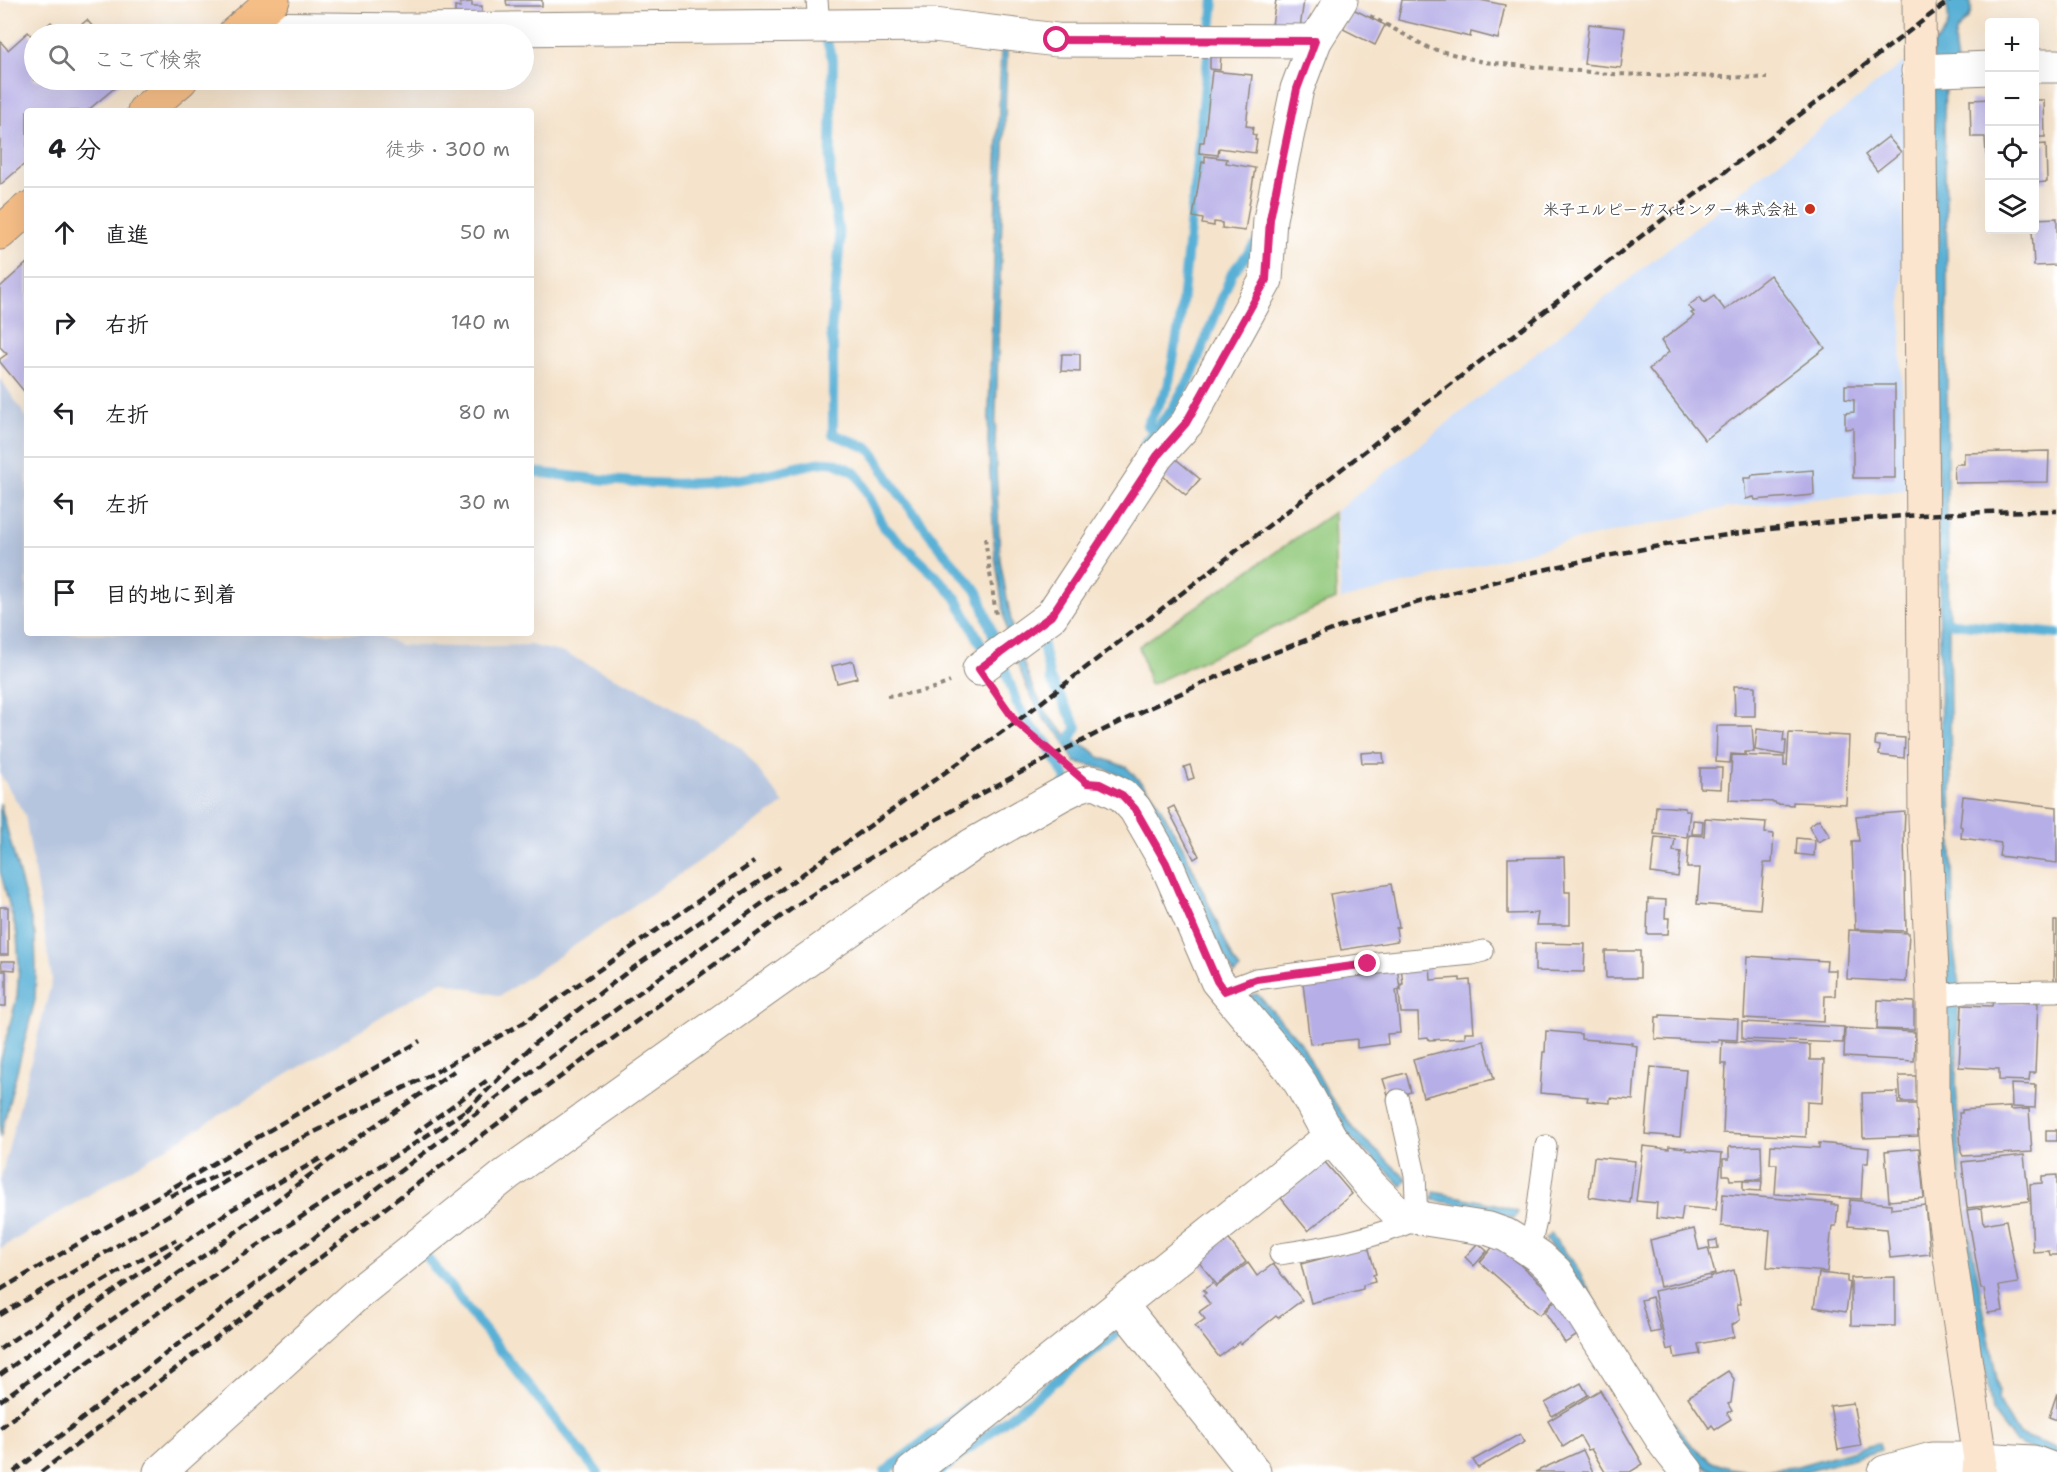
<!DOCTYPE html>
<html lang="ja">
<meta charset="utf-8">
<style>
body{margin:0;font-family:"Shantell Sans","Klee One",sans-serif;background:#f6f6f6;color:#202124}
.controls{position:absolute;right:18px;top:18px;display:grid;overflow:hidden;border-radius:6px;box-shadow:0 6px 24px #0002}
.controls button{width:54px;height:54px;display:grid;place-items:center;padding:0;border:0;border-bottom:2px solid #e0e0e0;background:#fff;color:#202124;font:30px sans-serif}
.stop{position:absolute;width:18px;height:18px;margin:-14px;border:4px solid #db2777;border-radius:50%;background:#fff}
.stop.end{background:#db2777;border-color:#fff;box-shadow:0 2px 6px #0008}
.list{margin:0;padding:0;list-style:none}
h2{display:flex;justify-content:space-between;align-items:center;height:78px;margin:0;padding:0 24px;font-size:26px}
h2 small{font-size:20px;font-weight:400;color:#757577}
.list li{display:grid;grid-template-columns:39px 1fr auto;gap:18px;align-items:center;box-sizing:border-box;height:90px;padding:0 24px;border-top:2px solid #e0e0e0}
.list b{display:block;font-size:22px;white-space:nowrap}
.list em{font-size:20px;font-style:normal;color:#757577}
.icon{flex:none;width:33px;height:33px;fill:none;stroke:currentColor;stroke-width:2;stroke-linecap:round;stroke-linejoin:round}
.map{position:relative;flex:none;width:2057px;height:1472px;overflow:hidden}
.search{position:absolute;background:#fff;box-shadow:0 6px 24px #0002;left:24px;top:24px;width:510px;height:66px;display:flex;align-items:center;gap:15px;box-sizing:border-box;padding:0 21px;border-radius:33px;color:#757577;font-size:22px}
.panel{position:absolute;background:#fff;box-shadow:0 6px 24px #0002;left:24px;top:108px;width:510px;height:528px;border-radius:6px}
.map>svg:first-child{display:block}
.built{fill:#c9dcf9}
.industrial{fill:#b6c5de}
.green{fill:#92c97c;stroke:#5e7a54;stroke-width:1.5}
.water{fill:#59b0d6;stroke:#426e80;stroke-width:1.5}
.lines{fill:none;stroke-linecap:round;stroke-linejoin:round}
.stream{stroke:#59b0d6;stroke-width:10}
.building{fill:#b6aee7}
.lane-casing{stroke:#90877b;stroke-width:23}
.street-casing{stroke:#90877b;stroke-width:35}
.secondary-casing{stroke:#90877b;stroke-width:35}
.highway-casing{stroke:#90877b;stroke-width:35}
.path{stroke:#90877b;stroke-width:4;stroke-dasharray:4.5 4.5;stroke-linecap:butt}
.lane{stroke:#fff;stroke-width:21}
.street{stroke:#fff;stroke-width:33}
.secondary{stroke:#fbe5cf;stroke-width:33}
.highway{stroke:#f6be87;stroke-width:33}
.rail{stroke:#2b2b2b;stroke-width:4.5;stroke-dasharray:9 4.5;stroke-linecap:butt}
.route{stroke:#db2777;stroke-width:8}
.poi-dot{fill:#c8321e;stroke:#fff;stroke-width:2}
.labels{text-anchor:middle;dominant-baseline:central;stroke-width:4.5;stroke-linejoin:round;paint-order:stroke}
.poi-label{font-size:16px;fill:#2b2b2b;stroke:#fff;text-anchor:end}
</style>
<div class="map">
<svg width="2057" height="1472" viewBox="0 0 2057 1472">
<rect width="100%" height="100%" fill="#fff"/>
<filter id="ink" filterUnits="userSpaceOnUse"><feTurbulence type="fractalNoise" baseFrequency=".0167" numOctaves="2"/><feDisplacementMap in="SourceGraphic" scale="12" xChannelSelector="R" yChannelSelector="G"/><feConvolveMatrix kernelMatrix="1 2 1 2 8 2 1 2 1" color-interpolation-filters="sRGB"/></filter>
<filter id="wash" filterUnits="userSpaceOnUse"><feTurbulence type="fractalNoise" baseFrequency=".008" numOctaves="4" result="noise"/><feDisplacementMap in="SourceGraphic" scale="24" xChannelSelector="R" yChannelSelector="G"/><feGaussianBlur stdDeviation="1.35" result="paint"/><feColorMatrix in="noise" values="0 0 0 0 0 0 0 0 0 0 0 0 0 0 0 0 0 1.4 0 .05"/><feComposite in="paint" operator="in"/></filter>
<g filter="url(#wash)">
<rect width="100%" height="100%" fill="#f5e3cb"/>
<path class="built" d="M1905,61L1901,357L1906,490L1726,508L1563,543L1341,600L1336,511Z"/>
<path class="industrial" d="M0,378L27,418V633H376L399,645L455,647L530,645L564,653L646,692L741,747L784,804L500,996L441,981L0,1249V1181L52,980L25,815L0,774Z"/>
<path class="green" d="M1334,512L1336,599L1150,685L1139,646Z"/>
<g class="water">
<path d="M1945,0H1970C1976,17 1963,20 1956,33C1952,41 1956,54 1957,62L1945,78L1944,123L1947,257V493L1953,922V942L1959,985L1956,1081L1960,1168L1965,1213L1999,1390L1998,1400L2018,1434L2057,1448V1460L2015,1442L1992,1412L1987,1379L1976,1326L1953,1196L1943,926L1933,44C1951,30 1951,20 1945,0Z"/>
<path d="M1001,47L1007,48L995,446L1000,560L1014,637L1033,689L1050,718L1068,736L1093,751L1099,757L1126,767L1154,796L1186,853L1234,961L1240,969L1234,974L1133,784C1115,769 1097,767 1075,762L1062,737L1044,719L1028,690L1008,640L995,556L988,441Z"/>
<path d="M0,803L35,934L36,970L35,1000L0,1138V1062L17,997L19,966L17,934L0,871Z"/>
<path d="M1257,994L1301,1043L1331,1098L1356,1132L1407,1179L1402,1186L1348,1135L1248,996Z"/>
<path d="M1434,1192L1499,1205L1518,1212L1514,1219L1495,1211L1433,1200Z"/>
<path d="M1551,1234L1574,1263L1621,1347L1664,1409L1689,1443L1712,1462L1729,1468L1749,1471L1794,1467L1879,1443L1881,1450L1806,1472H1715L1703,1466L1688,1453L1566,1266L1545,1239Z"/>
</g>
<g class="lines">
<g class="stream">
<path d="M825,36L833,60L830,178L840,241L831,332L833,346V434L866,447L873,452L890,481L940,548L978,592L1017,704L1031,727L1045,740L1068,782L1064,784"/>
<path d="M1155,430L1171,411L1190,379L1232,273L1259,240"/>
<path d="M1142,458L1146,441L1155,430L1147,425L1168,387L1180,322L1214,0"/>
<path d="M531,472C600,479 671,490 741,479C766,475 791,468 817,463L827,462L835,463L853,471L860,479L884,527L937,577L956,598L986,653"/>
<path d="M1945,622L2057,634"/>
<path d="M1040,631L1050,679L1077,727L1069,741"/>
<path d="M420,1249L597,1472"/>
<path d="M885,1472L972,1403"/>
<path d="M939,1472L1115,1335"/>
</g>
</g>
<g id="blocks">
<g class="building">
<path d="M506,0H542V6H507Z"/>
<path d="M1276,0H1304L1300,28L1272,25Z"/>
<path d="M1402,0H1480L1505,5L1498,39L1471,32L1470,37L1398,20Z"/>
<path d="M472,2V6H482V20H455V6L461,7L460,3Z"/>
<path d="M1353,9L1385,25L1375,45L1343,29Z"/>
<path d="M87,20L99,34H70Z"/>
<path d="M51,22L62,34H37Z"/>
<path d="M1589,24L1625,28L1621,68L1584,64Z"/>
<path d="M28,32L34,39V80H124L87,111H27V162L0,185V41L8,50Z"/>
<path d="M1210,52L1221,53L1220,70L1210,69Z"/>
<path d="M1212,71L1252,75L1246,126L1253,127L1252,134L1256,135L1255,140H1257L1255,153L1219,148L1218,155L1199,153L1200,142H1204Z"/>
<path d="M1990,99V154H1986L1985,137H1971L1970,100Z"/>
<path d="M2034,100H2044L2045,137H2034Z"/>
<path d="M1888,137L1901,152L1877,171L1865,155Z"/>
<path d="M2046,144L2047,182L2034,183V145Z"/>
<path d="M1205,156L1227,159L1226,163L1255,168L1245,231L1222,228V223L1214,222V226L1202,224L1203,219L1193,217L1202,162H1205Z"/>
<path d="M2057,218V265L2034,266L2032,230H2034V219Z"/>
<path d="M27,263V395L0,362V359L7,354L0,347V287Z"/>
<path d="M1770,275L1825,348L1705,440L1649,369L1669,352L1661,341L1694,316L1691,313L1694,312L1688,306L1700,297L1704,303L1714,296L1725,310Z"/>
<path d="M1062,354H1080V372L1061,371Z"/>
<path d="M1845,385H1895V478H1853V428L1845,429V413L1854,412V400L1845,399Z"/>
<path d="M2049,451L2048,482L1955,483L1954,466L1956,464H1964V453Z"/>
<path d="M1171,455L1200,479L1186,495L1158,472Z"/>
<path d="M1813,470L1814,495L1755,500L1754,497L1746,499L1744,478H1751L1752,475Z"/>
<path d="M853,661L857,678L837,683L832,666Z"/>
<path d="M1734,686H1755V716H1735Z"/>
<path d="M1717,726H1752L1754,752H1745V755L1731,754L1730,763L1716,762Z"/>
<path d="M1757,729L1784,732L1783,741H1786L1785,755L1755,750Z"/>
<path d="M1789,733L1849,736L1846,804L1793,802V805L1776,804L1775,802L1729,800L1732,755L1784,757V766H1787Z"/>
<path d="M1876,736L1905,738L1904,758L1879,755L1880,746L1875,745Z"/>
<path d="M1375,752L1376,753H1383L1384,763H1362L1361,753Z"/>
<path d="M1190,765L1194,778L1188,780L1184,767Z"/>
<path d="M1700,768H1722L1721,789L1700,788Z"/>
<path d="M1963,796L2057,807V863L1999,856L2001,843L1961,838L1962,827L1960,826Z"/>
<path d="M1174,806L1199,856L1194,859L1168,809Z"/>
<path d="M1656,806L1685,808V811H1690L1687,837L1654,834Z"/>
<path d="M1905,812L1904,835L1906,931L1855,929L1852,841H1859L1856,816Z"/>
<path d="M1705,818L1766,822L1765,833L1774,834L1772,863H1764L1760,909L1697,904L1700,868H1687L1689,835L1704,836Z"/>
<path d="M1819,819L1830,836L1818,842L1809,826Z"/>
<path d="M1693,820L1703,821L1702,834H1692Z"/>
<path d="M1655,837L1675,839L1673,851L1681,852L1678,877L1651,873Z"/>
<path d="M1797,838L1815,840L1814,856L1796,854Z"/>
<path d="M1564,857L1565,892H1570V925H1536L1538,913L1508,914V858Z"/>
<path d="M1391,884L1399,927L1396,928L1398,941L1341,950L1330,894Z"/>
<path d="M1648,899L1666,900L1665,918H1669L1668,934H1647Z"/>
<rect x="0" y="907" width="8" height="48"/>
<path d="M2054,921H2057V983L2054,982Z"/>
<path d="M1849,930L1909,933L1906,982L1847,979Z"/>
<path d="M1535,943L1585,944L1584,972L1535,971Z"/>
<path d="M1605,951H1640V978H1606Z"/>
<path d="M1747,956L1827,961L1826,970H1836L1835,996H1825L1824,1022L1744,1018Z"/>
<path d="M1,961H15V970L2,969Z"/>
<path d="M1430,964L1431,980L1460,978V981L1470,980L1474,1032H1465V1038L1429,1040L1428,1037L1419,1038L1418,1013H1401L1399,991L1401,990V984H1403L1401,966Z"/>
<path d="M1397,967L1400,989L1396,990L1400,1033L1387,1034L1388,1044L1357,1048V1039L1310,1044L1303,983Z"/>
<rect x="0" y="971" width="6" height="35"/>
<path d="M1878,1000L1914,1002V1030L1877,1029Z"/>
<path d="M1993,1001L2038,1003L2035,1073H2030L2029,1081L1999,1080V1069L1959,1067L1962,1005L1992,1006Z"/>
<path d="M1660,1015L1738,1019L1737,1040L1718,1039V1042L1655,1039L1656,1017H1660Z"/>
<path d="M1742,1022L1844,1027L1843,1043L1742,1039Z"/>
<path d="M1845,1028L1915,1032L1914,1061L1844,1057Z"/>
<path d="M1546,1031L1581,1034V1039L1632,1043L1631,1045L1637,1046L1633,1100L1610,1098V1103L1587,1101L1588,1097L1540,1093L1543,1052H1545Z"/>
<path d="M1484,1041L1494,1079L1423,1097L1413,1059Z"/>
<path d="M1722,1041L1810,1045V1060H1824L1822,1103L1807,1102L1806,1137L1723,1133L1726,1064H1721Z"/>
<path d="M1651,1067L1686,1070L1680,1137L1645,1134Z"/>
<path d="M1406,1073L1411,1092L1389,1098L1383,1079Z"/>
<path d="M1899,1076H1916L1917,1102H1901Z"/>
<path d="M2011,1084L2036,1085L2035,1108L2012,1107Z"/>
<path d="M1898,1092V1104H1917L1918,1136L1863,1138L1862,1093Z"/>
<path d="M2010,1107V1110L2029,1109L2032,1152L1963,1156L1961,1152L1959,1113H1962V1110Z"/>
<rect x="2046" y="1130" width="11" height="11"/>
<path d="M1819,1143L1869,1148L1868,1163H1863L1861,1199L1775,1194L1777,1164H1770L1771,1145L1819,1148Z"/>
<path d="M1643,1146L1669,1149V1146L1686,1148V1150L1722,1153L1716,1210L1683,1207L1681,1221L1656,1218L1657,1203L1636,1201Z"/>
<path d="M1761,1146L1762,1179L1730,1180L1729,1175H1723V1159H1729V1147Z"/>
<path d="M1919,1148L1924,1198L1889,1201L1885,1151Z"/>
<path d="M2024,1155L2029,1201L1967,1208L1962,1162Z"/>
<path d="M1594,1157L1635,1161L1630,1203L1589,1197Z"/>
<path d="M1324,1161L1352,1194L1308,1231L1281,1198Z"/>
<path d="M2057,1175V1255H2050L2049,1251L2033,1252L2030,1184L2042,1183V1176Z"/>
<path d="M1743,1181H1762L1761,1191L1743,1190Z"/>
<path d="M1723,1194L1832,1203L1831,1205H1838L1836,1226H1832L1827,1272L1767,1267L1770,1230L1721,1226Z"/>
<path d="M1850,1200L1891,1204V1209L1925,1205L1930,1254L1890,1258L1887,1229L1848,1226Z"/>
<path d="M1982,1208L1984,1224L2006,1220L2018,1283L1999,1286L2003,1311L1988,1313L1984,1289H1981L1967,1210Z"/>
<path d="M1694,1229L1699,1250L1708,1248L1715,1274L1660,1287L1650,1240Z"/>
<path d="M1227,1237L1246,1262L1217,1285L1197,1260Z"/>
<path d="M1717,1240L1718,1248L1710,1249L1709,1241Z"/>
<path d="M1478,1243L1487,1251L1474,1266L1465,1257Z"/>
<path d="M1496,1243L1556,1297L1540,1315L1480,1262Z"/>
<path d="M1368,1246L1376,1274L1373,1275L1375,1282L1363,1285V1289L1311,1303L1301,1264Z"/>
<path d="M1248,1263L1257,1276L1273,1264L1302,1300L1278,1318L1276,1316L1241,1344L1239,1342L1219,1357L1195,1326L1205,1319L1199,1312L1210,1304L1203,1295L1206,1293L1203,1290L1213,1283L1216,1287Z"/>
<path d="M1734,1270L1741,1304H1737L1740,1320L1732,1325L1734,1337L1698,1344L1700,1354L1675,1358L1673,1348L1667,1350L1654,1291L1710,1279V1277Z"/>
<path d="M1819,1273L1847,1276V1282L1850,1283L1846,1312L1814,1307Z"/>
<path d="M1895,1277V1326L1851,1325V1278Z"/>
<path d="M1652,1297L1661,1331L1650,1333L1641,1300Z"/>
<path d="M1558,1300L1581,1333L1565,1343L1545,1312L1552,1303Z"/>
<path d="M1728,1371L1734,1379L1731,1403L1728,1404L1732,1411L1727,1413L1731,1419L1715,1429L1712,1425L1709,1428L1688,1397Z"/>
<path d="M1581,1383L1588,1395L1552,1416L1545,1403Z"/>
<path d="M1600,1390L1643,1464L1630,1472H1605L1591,1449L1588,1450L1580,1436L1563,1447L1548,1421Z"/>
<path d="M2057,1393V1420L2049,1417Z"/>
<path d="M1853,1403L1861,1446L1838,1450L1830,1406Z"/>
<path d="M1520,1434L1525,1442L1478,1468L1473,1460Z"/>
<path d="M1583,1450L1593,1472H1535Z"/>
</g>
</g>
</g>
<g filter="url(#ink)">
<use href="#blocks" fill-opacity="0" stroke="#90877b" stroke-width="1.5"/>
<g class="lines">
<g class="lane-casing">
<g id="lane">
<path d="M817,0L819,25"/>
<path d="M1224,991L1256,979L1368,964L1472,954L1483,951"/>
<path d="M1933,996L1965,992L2057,991"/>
<path d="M1524,1246L1533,1234L1536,1221L1546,1146"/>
<path d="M1280,1254C1326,1247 1374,1239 1417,1219L1415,1175L1398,1100"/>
</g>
</g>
<g class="street-casing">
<g id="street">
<path d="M243,28L403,30L934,25L1057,40L1315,41"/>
<path d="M2034,66H2057"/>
<path d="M1918,71L1990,68"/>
<path d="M979,669L1051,616L1157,456L1187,423L1266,280L1270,219L1297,89L1315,41L1341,0"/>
<path d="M1121,1305L1254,1472"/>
<path d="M160,1472L357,1294L507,1174L872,914L972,845L1062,794L1078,786L1091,782L1100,784L1122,795L1135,809L1166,863L1217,981L1289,1067L1301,1084L1330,1137L1372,1187L1400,1215L1489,1229L1506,1235L1524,1246L1540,1257L1556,1272L1665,1444L1687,1472"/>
<path d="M912,1472L1330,1137"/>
<path d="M1885,1472L1932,1459H1980L2033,1462L2057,1471"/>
</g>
</g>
<g class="secondary-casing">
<path id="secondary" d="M1919,0L1925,819L1933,994V1104L1943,1209L1980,1459L1979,1472"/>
</g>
<g class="highway-casing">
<g id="highway">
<path d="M234,34L273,0"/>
<path d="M144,111L181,80"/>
<path d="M0,233L27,209"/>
</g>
</g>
<g class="path">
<path d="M1370,16L1429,48L1483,62L1611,74L1767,78"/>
<path d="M985,538L996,615"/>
<path d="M887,696C909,694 930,691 950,682"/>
<path d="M997,697L1016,722L1059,759"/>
</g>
<use href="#lane" class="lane"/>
<use href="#street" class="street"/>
<use href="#secondary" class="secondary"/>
<use href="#highway" class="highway"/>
<g class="rail">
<path d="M466,1111L535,1043L630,970L780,867"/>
<path d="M414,1134L489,1079"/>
<path d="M170,1196L228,1171"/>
<path d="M0,1290L420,1041"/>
<path d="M0,1315L280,1149L432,1074L523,1023L754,862"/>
<path d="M0,1349C56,1309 115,1272 176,1240"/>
<path d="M0,1375L120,1287L231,1210L323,1157"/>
<path d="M0,1401L110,1321L215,1248L367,1131L454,1071"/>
<path d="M0,1428C150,1312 312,1210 471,1107"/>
<path d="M14,1472L383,1184L552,1056L833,852L1016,722L1675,210L1950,0"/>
<path d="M41,1472C208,1344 374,1215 544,1089C605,1044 667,999 729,954C757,934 785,913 813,894C867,858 925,826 981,794C1093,733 1206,678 1324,633C1389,609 1456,591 1522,575C1699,532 1875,511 2057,511"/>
</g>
</g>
</g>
<g class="lines" filter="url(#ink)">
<path class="route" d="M1057,40L1315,41L1297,89L1270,219L1266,280L1186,423L1157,456L1051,616L979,669L1016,722L1087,783L1100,784L1122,795L1135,809L1166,863L1217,981L1224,991L1256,979L1368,964"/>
</g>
<circle class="poi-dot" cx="1810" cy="209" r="6"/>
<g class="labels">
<g class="poi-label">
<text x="1798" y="209">米子エルピーガスセンター株式会社</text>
</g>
</g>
</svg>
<div class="controls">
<button>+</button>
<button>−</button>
<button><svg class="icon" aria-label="locate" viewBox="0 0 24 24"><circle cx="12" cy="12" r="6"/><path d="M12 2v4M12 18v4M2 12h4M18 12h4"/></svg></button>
<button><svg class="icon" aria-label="layers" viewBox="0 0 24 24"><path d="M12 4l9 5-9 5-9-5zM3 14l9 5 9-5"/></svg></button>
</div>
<div class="stop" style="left:1057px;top:40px"></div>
<div class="stop end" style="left:1368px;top:964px"></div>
<div class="search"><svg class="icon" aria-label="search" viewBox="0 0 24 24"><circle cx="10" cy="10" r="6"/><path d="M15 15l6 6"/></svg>ここで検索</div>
<section class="panel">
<h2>4 分<small>徒歩 · 300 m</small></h2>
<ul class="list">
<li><svg class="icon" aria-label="ahead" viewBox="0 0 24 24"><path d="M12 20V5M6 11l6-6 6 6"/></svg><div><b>直進</b></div><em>50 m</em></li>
<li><svg class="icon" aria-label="right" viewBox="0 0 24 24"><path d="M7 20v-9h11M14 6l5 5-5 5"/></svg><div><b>右折</b></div><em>140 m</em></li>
<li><svg class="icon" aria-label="left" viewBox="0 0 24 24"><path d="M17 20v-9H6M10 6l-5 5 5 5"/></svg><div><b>左折</b></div><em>80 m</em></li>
<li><svg class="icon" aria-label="left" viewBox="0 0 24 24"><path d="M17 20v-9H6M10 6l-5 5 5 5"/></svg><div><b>左折</b></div><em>30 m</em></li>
<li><svg class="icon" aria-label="arrive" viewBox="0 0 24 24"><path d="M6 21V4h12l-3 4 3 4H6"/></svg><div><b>目的地に到着</b></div></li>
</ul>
</section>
</div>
